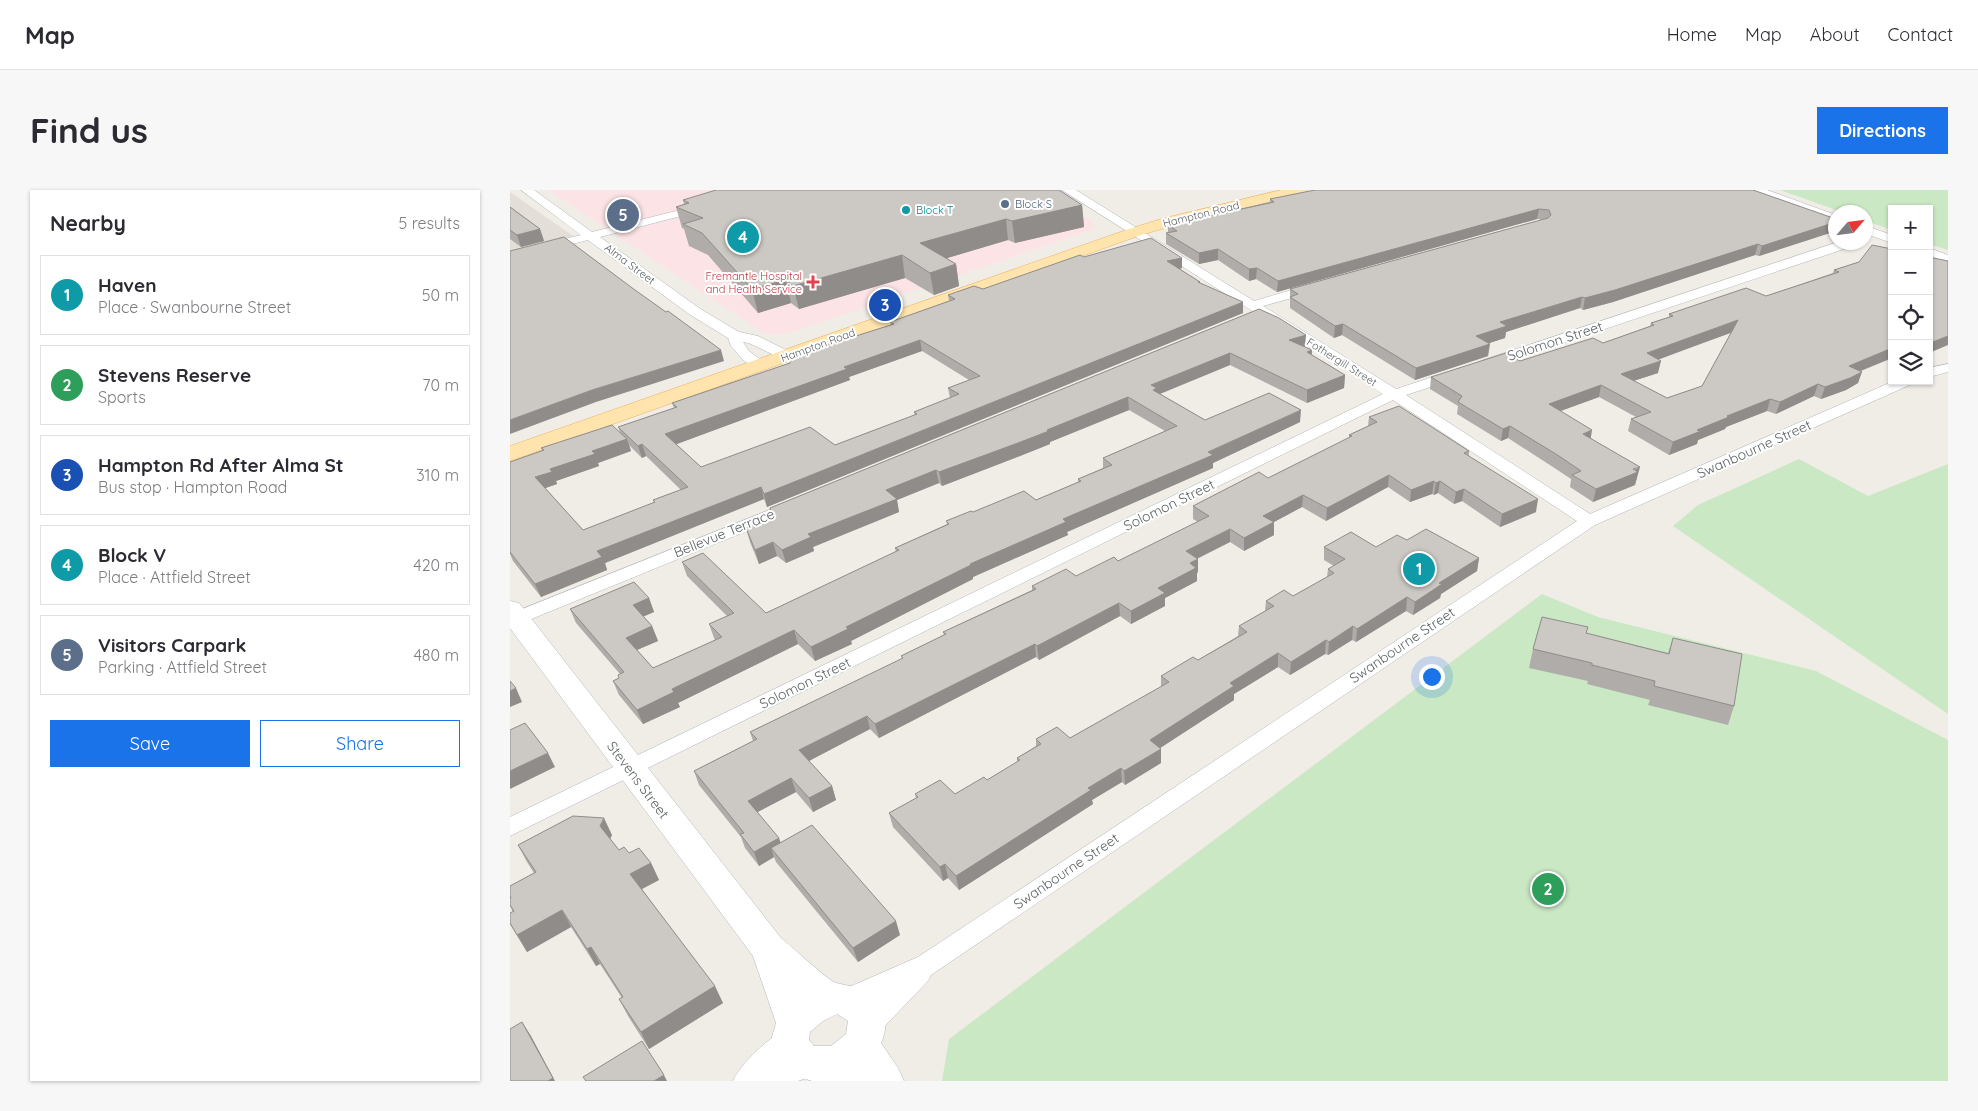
<!DOCTYPE html>
<meta charset="utf-8">
<style>
body{margin:0;font-family:Quicksand,sans-serif;background:#f7f7f7;color:#2b2b33}
.controls{position:absolute;right:15px;top:15px;display:grid;overflow:hidden;border-radius:0px;box-shadow:0 1px 4px #0004}
.controls button{width:45px;height:45px;display:grid;place-items:center;padding:0;border:0;border-bottom:1px solid #e1e1e2;background:#fff;color:#2b2b33;font:25px sans-serif}
.compass{position:absolute;left:1318px;top:15px;width:45px;height:45px;border-radius:50%;background:#fff;box-shadow:0 1px 4px #0004;rotate:62deg}
.you{position:absolute;left:921px;top:486px;width:18px;height:18px;margin:-12px;border:4px solid #fff;border-radius:50%;background:#1a73e8;box-shadow:0 0 0 8px #1a73e833}
.badge{display:grid;place-items:center;width:32px;height:32px;border-radius:50%;background:#1a73e8;color:#fff;font-size:16px;font-weight:700}
.pin{position:absolute;translate:-50% -50%;border:2px solid #fff;box-shadow:0 1px 5px #0006}
.list{margin:0;padding:0;list-style:none}
h2{display:flex;justify-content:space-between;align-items:center;height:65px;margin:0;padding:0 20px;font-size:21px}
h2 small{font-size:16px;font-weight:400;color:#7c7c81}
.list li{display:grid;grid-template-columns:32px 1fr auto;gap:15px;align-items:center;box-sizing:border-box;height:80px;margin:0 10px 10px;padding:0 10px;border:1px solid #e1e1e2;border-radius:0px}
.list b{display:block;font-size:19px;white-space:nowrap}
.list p{margin:0;font-size:16px;white-space:nowrap;color:#7c7c81}
.list em{font-size:16px;font-style:normal;color:#7c7c81}
.actions{display:flex;gap:10px;padding:15px 20px}
.actions a{flex:1;padding:11px 0;border:1px solid #1a73e8;border-radius:0px;text-align:center;font-size:18px;color:#1a73e8}
.actions .main{background:#1a73e8;color:#fff}
.icon{flex:none;width:28px;height:28px;fill:none;stroke:currentColor;stroke-width:2;stroke-linecap:round;stroke-linejoin:round}
.map{position:relative;flex:none;width:1438px;height:891px;overflow:hidden;border-radius:0px}
header{display:flex;align-items:center;gap:30px;box-sizing:border-box;height:70px;padding:0 25px;background:#fff;border-bottom:1px solid #e1e1e2}
header strong{font-size:24px}
nav{display:flex;gap:28px;margin-inline-start:auto;font-size:18px}
.intro{display:flex;align-items:center;justify-content:space-between;box-sizing:border-box;height:120px;padding:0 30px}
h1{margin:0;font-size:35px}
.button{padding:12px 22px;border-radius:0px;background:#1a73e8;color:#fff;font-size:18px;font-weight:700}
main{display:flex;gap:30px;padding:0 30px}
aside{flex:1;background:#fff;border-radius:0px;box-shadow:0 1px 4px #0004}
.map>svg:first-child{display:block}
.education{fill:#e3ded8}
.medical{fill:#fce4e6}
.green{fill:#cae8c4}
.lines{fill:none;stroke-linecap:round;stroke-linejoin:round}
.street-casing{stroke:#b2b6b9;stroke-width:1}
.secondary-casing{stroke:#b3b8bb;stroke-width:1}
.primary-casing{stroke:#f2b05e;stroke-width:1}
.street{fill:#fff;fill-rule:evenodd}
.secondary{fill:#fff;fill-rule:evenodd}
.primary{fill:#ffe4ad;fill-rule:evenodd}
.wall{fill:#afaca9;fill-rule:evenodd}
.shaded-wall{fill:#8f8c89}
.building{fill:#ccc8c4;stroke:#8f8c89;fill-rule:evenodd}
.service-dot{fill:#5c6f8a;stroke:#fff;stroke-width:2}
.culture-dot{fill:#0f9aa8;stroke:#fff;stroke-width:2}
.health-dot{fill:#e0444e;stroke:#fff;stroke-width:2}
.labels{text-anchor:middle;dominant-baseline:central;stroke-width:4;stroke-linejoin:round;paint-order:stroke}
.far-service-label{font-size:11px;fill:#4e5e75;stroke:#fff;text-anchor:start}
.far-culture-label{font-size:11px;fill:#0d838f;stroke:#fff;text-anchor:start}
.far-street-label{font-size:11px;fill:#5e6467;stroke:#fff}
.far-health-label{font-size:11px;fill:#be3a42;stroke:#fff;text-anchor:end}
.street-label{font-size:14px;fill:#5e6467;stroke:#fff}
</style>
<header>
<strong>Map</strong>
<nav><a>Home</a><a>Map</a><a>About</a><a>Contact</a></nav>
</header>
<div class="intro"><h1>Find us</h1><a class="button">Directions</a></div>
<main>
<aside>
<h2>Nearby<small>5 results</small></h2>
<ul class="list">
<li><span class="badge" style="background:#0f9aa8">1</span><div><b>Haven</b><p>Place · Swanbourne Street</p></div><em>50 m</em></li>
<li><span class="badge" style="background:#2e9e5b">2</span><div><b>Stevens Reserve</b><p>Sports</p></div><em>70 m</em></li>
<li><span class="badge" style="background:#1a4fb4">3</span><div><b>Hampton Rd After Alma St</b><p>Bus stop · Hampton Road</p></div><em>310 m</em></li>
<li><span class="badge" style="background:#0f9aa8">4</span><div><b>Block V</b><p>Place · Attfield Street</p></div><em>420 m</em></li>
<li><span class="badge" style="background:#5c6f8a">5</span><div><b>Visitors Carpark</b><p>Parking · Attfield Street</p></div><em>480 m</em></li>
</ul>
<div class="actions"><a class="main">Save</a><a>Share</a></div>
</aside>
<div class="map">
<svg width="1438" height="891" viewBox="0 0 1438 891">
<rect width="100%" height="100%" fill="#f0ede7"/>
<path class="education" d="M0,2L63,46L0,62Z"/>
<path class="medical" d="M38,0H536L584,33V38L576,42L282,142L266,145L252,142Z"/>
<g class="green">
<path d="M1270,0H1438V60L1419,54V19H1382V40L1356,31V22H1332Z"/>
<path d="M1289,269L1358,306L1438,274V524L1163,336L1188,315Z"/>
<path d="M1032,404L1088,427L1306,481L1438,550V891H432L439,849Z"/>
</g>
<g class="lines">
<g class="street-casing">
<g id="street">
<path d="M11,0H24L82,42L194,14L198,15L200,17L198,19L90,47L189,118L229,142L248,146L282,163L284,166L282,169H272L239,153L233,152L239,161L259,176L257,179H247L233,170L221,156L218,148L179,124L78,50L0,70V62L71,45Z"/>
<path d="M552,0H566L744,111L806,93L811,94L813,97L811,100L753,116L886,199L941,181H951L953,184L951,187L896,205L1080,324L1384,191H1404L1402,194L1085,335L421,785L418,791L368,843L358,846L348,843L344,834L348,825L362,811L340,821L330,817L326,809L330,801L408,767L1067,331L883,210L0,646V627L873,204Z"/>
<path d="M1241,0H1257L1326,25V32L1243,2Z"/>
<path d="M1356,36L1382,45V53L1356,44Z"/>
<path d="M1328,52H1348L1346,55L981,177H971L969,174L971,171Z"/>
<path d="M1419,58L1438,65V73L1419,66Z"/>
<path d="M1438,174V182L1419,187V178Z"/>
<path d="M287,309L293,310L296,314L293,318L14,432L7,434L0,432V424Z"/>
<path d="M279,838L289,841L293,850L289,859L280,868L303,860L313,864L317,873L313,882L288,891H223C230,874 262,844 279,838Z"/>
</g>
</g>
<g class="secondary-casing">
<path id="secondary" d="M0,411L9,413L271,748C288,762 304,778 322,791C327,794 337,795 344,797C370,805 383,827 371,853L388,878L394,891H302L281,884L273,878L264,860L261,850L266,833L243,766L0,438ZM327,824L338,831L336,844L321,856H304L299,850L300,842L313,831Z"/>
</g>
<g class="primary-casing">
<path id="primary" d="M771,0H798L795,3L662,36L631,45L0,271V256L619,39L651,29Z"/>
</g>
<use href="#street" class="street"/>
<use href="#secondary" class="secondary"/>
<use href="#primary" class="primary"/>
</g>
<g class="wall">
<path d="M760,9L1326,29V41L1249,66L1245,65L1103,112L1073,120L1070,118L996,142L995,148L979,153L978,166L905,190L832,145L824,148L780,118V99L1033,30L1027,29L767,102L746,89L739,91L708,70L689,74L656,54V43H658V35L760,12Z"/>
<path d="M173,10L572,15L574,37L505,53L498,50L437,68L446,74L449,96L424,105L395,88L289,119L281,113L248,123L198,65L179,56L174,39L172,38L166,17L174,14Z"/>
<path d="M0,17L30,39L34,51L11,57L0,49Z"/>
<path d="M574,67L672,68V78L670,79L733,123L257,317L254,309L95,373L97,380L31,407L3,371L0,364V272L33,261L31,258L110,242L108,237L164,218L162,213L280,173L279,167L381,135L380,132L439,111L438,105L473,99ZM412,161L459,190L438,198L440,208L404,222L405,225L325,255L191,277L166,254L340,190L339,187ZM119,255L132,268L136,266L171,300L143,310L144,313L73,340L35,298L47,294L46,291L89,276L88,273L121,261Z"/>
<path d="M1349,72L1382,168L1351,181L1348,193L1336,200L1311,209L1304,206L1266,224L1257,221L1216,237L1215,239L1188,250L1187,254L1159,265L1118,241L1121,229L1126,227L1089,207L1050,221L1127,289L1126,290L1125,295L1083,312L1060,297L1061,289L1046,279L998,248L991,251L947,224L948,216L920,199L921,187L1010,171L1093,153L1140,136L1141,133L1159,127V124L1256,106L1323,83L1324,80ZM1221,143L1192,196L1157,208L1123,191L1148,183V169Z"/>
<path d="M749,119L794,157L802,160V165L835,185L834,198L797,213L720,175L650,204L695,230L790,232L703,273V278L557,342L558,345L463,387V389L341,451L342,454L305,471L288,454L168,513L170,517L133,534L109,505L103,491L109,488L110,484L66,433L60,419L139,408L144,422L133,426L142,436L148,451L127,460L143,478L205,450L204,448L199,434L217,426L177,386L172,372L256,423L386,362L385,358L437,334L436,331L463,322L526,310L568,292V289L593,278V268L655,241L619,220L540,252V254L510,266L432,296L429,293L387,310L389,322L303,357L304,361L276,373L267,366L249,374L240,352L236,338L262,327L260,318Z"/>
<path d="M859,227L959,261V266L1026,322L990,337L952,311L944,314L928,303L924,305L922,304L900,312L878,297L816,331L792,317L764,332V345L734,361L720,352L687,369H688V382L687,383V391L655,408V416L621,434L610,426L529,470L526,467L369,548L360,539L299,571L322,596L326,610L303,622L286,602L247,622L270,652L390,745L348,772L266,672L264,667L249,676L235,658L231,647L189,595L184,581L243,551L240,542L392,469L391,466L434,445L433,442L522,400V396L566,386L608,371L688,332L683,329V316L758,288L839,248V245L858,236Z"/>
<path d="M897,350L969,368L967,381L931,404L930,408L903,425L896,421L846,452L842,450L818,465L815,464L780,485L768,477L724,504V510L650,558L651,559V573L615,595L612,592L582,610L583,614L449,700L438,688L433,691L383,637L379,623L406,608L405,604H445L477,590L507,572V568L526,556V549L560,548L651,497V486L688,470L728,446L729,436L755,421L756,411L783,406L817,387L818,379L824,376L814,370V357H866Z"/>
<path d="M1076,443L1158,463L1163,448L1224,516L1218,535L1138,515L1140,510L1077,494L1078,491L1019,478L1023,459Z"/>
<path d="M102,645L100,649L109,660L141,673L149,690L132,699L213,813L139,859L118,826L109,809L112,808L90,774L86,776L61,737L17,762L0,734L3,722L0,716V696L24,683L17,672L8,655Z"/>
</g>
<g class="shaded-wall">
<path d="M572,15L574,37L505,53L502,31Z"/>
<path d="M1029,19L1027,29L767,102L768,91Z"/>
<path d="M496,29L498,50L414,75L410,53Z"/>
<path d="M1326,32V41L1249,66L1252,56Z"/>
<path d="M30,39L34,51L11,57L7,45Z"/>
<path d="M1248,54L1245,65L1103,112L1073,120L1075,108Z"/>
<path d="M708,59V70L689,74V63Z"/>
<path d="M392,65L395,88L289,119L283,96Z"/>
<path d="M672,68V78L658,82L657,71Z"/>
<path d="M446,74L449,96L424,105L420,83Z"/>
<path d="M747,78L746,89L739,91V79Z"/>
<path d="M276,90L281,113L248,123L242,99Z"/>
<path d="M1072,107L1070,118L996,142L995,148L964,158L966,146L990,132Z"/>
<path d="M733,112V123L257,317L254,304Z"/>
<path d="M1228,130L1225,141L1134,175L1137,163Z"/>
<path d="M833,134L832,145L824,148L825,136Z"/>
<path d="M796,145L795,157L779,162V150Z"/>
<path d="M1438,146V155L1419,163V155L1420,153Z"/>
<path d="M410,150L412,161L339,187L340,190L159,257L155,244L334,177Z"/>
<path d="M980,154L978,166L905,190L906,178Z"/>
<path d="M1382,158V168L1335,187L1339,176Z"/>
<path d="M211,160L214,171L86,212L0,244V230L82,200Z"/>
<path d="M802,160L801,172L797,162Z"/>
<path d="M720,163V175L647,205L641,195Z"/>
<path d="M1151,171L1148,183L1108,196L1111,184Z"/>
<path d="M1352,182L1348,193L1336,200L1311,209L1315,197Z"/>
<path d="M835,185L834,198L797,213V200Z"/>
<path d="M1308,194L1304,206L1266,224L1270,212Z"/>
<path d="M1091,195L1089,207L1037,226L1039,214Z"/>
<path d="M618,207L619,220L540,252V254L510,266L432,296L429,282Z"/>
<path d="M1260,209L1257,221L1216,237L1215,239L1188,250L1187,254L1159,265L1163,252L1187,240L1217,226Z"/>
<path d="M791,220L790,232L703,273V278L557,342L558,345L463,387V389L341,451L342,454L305,471L301,457L336,437L460,374L553,329Z"/>
<path d="M1000,236L998,248L991,251L993,239Z"/>
<path d="M1082,240L1080,253L1073,244Z"/>
<path d="M117,249L121,261L88,273L89,276L46,291L47,294L30,300L25,287L40,279L82,261Z"/>
<path d="M132,254L136,266L132,268L128,256Z"/>
<path d="M1130,277L1125,295L1083,312L1086,299Z"/>
<path d="M426,280L429,293L387,310L389,322L303,357L304,361L276,373L272,360L298,344L376,300Z"/>
<path d="M879,285L878,297L816,331L817,318Z"/>
<path d="M924,291L922,304L900,312L901,300Z"/>
<path d="M930,291L928,303L924,305L926,293Z"/>
<path d="M251,297L254,309L95,373L97,380L31,407L25,394L87,361Z"/>
<path d="M954,299L952,311L944,314L946,302Z"/>
<path d="M793,305L792,317L764,332V345L734,361V348L753,326Z"/>
<path d="M1028,309L1026,322L990,337L992,324Z"/>
<path d="M720,339V352L676,374V361Z"/>
<path d="M263,352L267,366L249,374L245,360Z"/>
<path d="M969,368L967,381L931,404L930,408L903,425L905,412L929,393Z"/>
<path d="M688,369V382L687,383V391L655,408V416L621,434V421L648,398L680,373Z"/>
<path d="M897,407L896,421L846,452L847,439Z"/>
<path d="M139,408L144,422L128,429L123,415Z"/>
<path d="M609,413L610,426L529,470L527,456Z"/>
<path d="M142,436L148,451L122,462L116,448Z"/>
<path d="M843,436L842,450L818,465L819,452Z"/>
<path d="M284,440L288,454L168,513L170,517L133,534L127,520L162,499Z"/>
<path d="M816,450L815,464L780,485L781,472Z"/>
<path d="M525,454L526,467L369,548L365,534Z"/>
<path d="M768,463V477L724,504V510L641,564L640,550L720,493Z"/>
<path d="M6,498L12,512L0,517V501Z"/>
<path d="M357,526L360,539L293,574L289,560Z"/>
<path d="M651,559V573L615,595L614,581Z"/>
<path d="M38,563L45,577L0,599V581Z"/>
<path d="M611,578L612,592L582,610L583,614L449,700L446,686L578,598Z"/>
<path d="M281,588L286,602L242,625L238,611Z"/>
<path d="M322,596L326,610L303,622L299,608Z"/>
<path d="M94,628L102,645L98,653L90,636Z"/>
<path d="M269,648L274,662L261,658L264,667L249,676L244,662Z"/>
<path d="M141,673L149,690L128,701L120,684Z"/>
<path d="M435,674L438,688L433,691L430,677Z"/>
<path d="M52,720L61,737L17,762L7,745Z"/>
<path d="M386,731L390,745L348,772L343,758Z"/>
<path d="M81,757L90,774L86,776L77,759Z"/>
<path d="M205,796L213,813L139,859L131,842Z"/>
<path d="M12,832L21,846L45,891H38Z"/>
<path d="M154,885L157,891H144Z"/>
</g>
<g class="building">
<path d="M206,0H549L572,15L502,31L496,29L410,53L446,74L420,83L392,65L283,96L276,90L242,99L192,43L173,34L193,28L166,17L179,13L173,10Z"/>
<path d="M805,0H1243L1326,29V32L1252,56L1248,54L1105,100L1075,108L1072,107L990,132L997,136L966,146L980,154L906,178L833,134L825,136L780,107L788,104L780,99L1038,28L1041,25L1039,20L1029,19L768,91L747,78L739,79L708,59L689,63L656,43L667,41L658,35L764,12L760,9Z"/>
<path d="M0,17L30,39L7,45L0,40Z"/>
<path d="M54,47L125,100L156,122L158,121L211,160L82,200L0,230V61Z"/>
<path d="M641,48L672,68L657,71L690,92H688L733,112L254,304L251,297L87,361L92,367L25,394L0,362V272L34,260L31,258L102,235L117,249L82,261L85,264L40,279L42,282L25,287L73,340L145,312L143,310L178,297L132,254L128,256L108,237L167,217L162,213L280,173L279,167L384,134L380,132L445,109L438,105L464,96L473,99L570,65L574,67ZM410,150L470,186L438,198L449,204L404,222L407,224L325,255L300,237L191,277L155,244L337,179L334,177Z"/>
<path d="M1362,55L1382,59V158L1339,176L1352,182L1340,188L1315,197L1308,194L1270,212L1260,209L1217,226L1219,227L1187,240L1191,241L1163,252L1121,229L1141,222L1091,195L1039,214L1082,240L1073,244L1130,277L1123,279L1128,282L1086,299L1062,285L1071,281L1049,266L1000,236L993,239L948,212L952,206L921,187L996,163L1010,171L1083,148L1093,153L1144,135L1141,133L1163,126L1159,124L1236,98L1256,106L1329,82L1324,80L1349,72ZM1228,130L1192,196L1157,208L1111,184L1151,171L1137,163Z"/>
<path d="M1419,67L1438,71V146L1420,153L1419,152Z"/>
<path d="M749,119L769,128L796,145L779,150L802,160L797,162L835,185L797,200L720,163L641,195L647,198L643,200L695,230L759,203L791,220L698,262L703,265L553,329L556,332L460,374L461,375L336,437L338,439L301,457L284,440L162,499L164,502L127,520L103,491L109,488L108,485L114,482L60,419L124,392L139,408L123,415L142,436L116,448L143,478L212,447L199,434L224,423L172,372L193,363L256,423L389,360L385,358L439,334L436,331L461,321L463,322L514,301L526,310L571,291L568,289L602,275L593,268L667,236L618,207L537,240L539,241L508,253L429,282L426,280L376,300L387,309L298,344L301,347L272,360L263,352L245,360L236,338L263,327L260,318Z"/>
<path d="M889,216L959,261L954,263L1028,309L992,324L954,299L946,302L930,291L926,293L924,291L901,300L879,285L817,318L793,305L753,326L764,332L734,348L720,339L676,361L688,369L680,373L686,378L648,398L655,403L621,421L609,413L527,456L525,454L365,534L357,526L289,560L322,596L299,608L281,588L238,611L269,648L244,662L230,644L234,643L184,581L247,549L240,542L393,468L391,466L436,444L433,442L526,399L522,396L556,379L566,386L604,367L608,371L699,326L683,316L749,282L758,288L842,246L839,245L867,232L859,227Z"/>
<path d="M916,339L969,368L929,393L932,394L905,412L897,407L847,439L843,436L819,452L816,450L781,472L768,463L720,493L724,496L640,550L651,559L614,581L611,578L578,598L581,600L446,686L435,674L430,677L379,623L408,607L405,604L430,590L445,604L474,587L477,590L510,570L507,568L531,554L526,549L547,537L560,548L659,492L651,486L683,467L688,470L737,442L729,436L764,416L756,411L774,400L783,406L824,383L818,379L835,369L814,357L841,342L866,357L887,345L897,350Z"/>
<path d="M1032,427L1078,437L1076,443L1159,464L1163,448L1232,464L1224,516L1144,496L1145,491L1082,475V473L1023,459Z"/>
<path d="M0,491L6,498L0,501Z"/>
<path d="M15,533L38,563L0,581V540Z"/>
<path d="M63,626L94,628L90,636L109,660L114,657L119,663L129,658L141,673L120,684L205,796L131,842L109,809L113,807L81,757L77,759L52,720L7,745L0,733V723L4,721L0,715V708H1L0,706V696L26,682L8,655Z"/>
<path d="M302,635L386,731L343,758L261,658Z"/>
<path d="M12,832L43,888L38,891H0V839Z"/>
<path d="M132,851L154,885L144,891H76L73,887Z"/>
</g>
<circle class="service-dot" cx="495" cy="14" r="5"/>
<circle class="culture-dot" cx="396" cy="20" r="5"/>
<path class="health-dot" d="M300.5 84.5h5v5h5v5h-5v5h-5v-5h-5v-5h5z"/>
<g class="labels">
<g class="far-service-label">
<text x="505" y="14">Block S</text>
</g>
<g class="far-culture-label">
<text x="406" y="20">Block T</text>
</g>
<g class="far-street-label">
<text transform="translate(691 24) rotate(-14)">Hampton Road</text>
<text transform="translate(120 74) rotate(37)">Alma Street</text>
<text transform="translate(308 155) rotate(-20)">Hampton Road</text>
<text transform="translate(832 172) rotate(32)">Fothergill Street</text>
</g>
<g class="far-health-label">
<text x="292" y="86">Fremantle Hospital<tspan x="292" dy="13">and Health Service</tspan></text>
</g>
<g class="street-label">
<text transform="translate(1045 151) rotate(-18)">Solomon Street</text>
<text transform="translate(1244 259) rotate(-24)">Swanbourne Street</text>
<text transform="translate(659 315) rotate(-26)">Solomon Street</text>
<text transform="translate(214 343) rotate(-22)">Bellevue Terrace</text>
<text transform="translate(892 455) rotate(-34)">Swanbourne Street</text>
<text transform="translate(295 493) rotate(-26)">Solomon Street</text>
<text transform="translate(128 590) rotate(53)">Stevens Street</text>
<text transform="translate(556 681) rotate(-34)">Swanbourne Street</text>
</g>
</g>
</svg>
<div class="controls">
<button>+</button>
<button>−</button>
<button><svg class="icon" aria-label="locate" viewBox="0 0 24 24"><circle cx="12" cy="12" r="6"/><path d="M12 2v4M12 18v4M2 12h4M18 12h4"/></svg></button>
<button><svg class="icon" aria-label="layers" viewBox="0 0 24 24"><path d="M12 4l9 5-9 5-9-5zM3 14l9 5 9-5"/></svg></button>
</div>
<svg class="compass" viewBox="-18 -18 36 36"><path d="M0-13l5 13h-10z" fill="#e53935"/><path d="M0 13l5-13h-10z" fill="#7c7c81"/></svg>
<div class="you"></div>
<div class="pin badge" style="left:909px;top:379px;background:#0f9aa8">1</div>
<div class="pin badge" style="left:1038px;top:699px;background:#2e9e5b">2</div>
<div class="pin badge" style="left:375px;top:115px;background:#1a4fb4">3</div>
<div class="pin badge" style="left:233px;top:47px;background:#0f9aa8">4</div>
<div class="pin badge" style="left:113px;top:25px;background:#5c6f8a">5</div>
</div>
</main>
